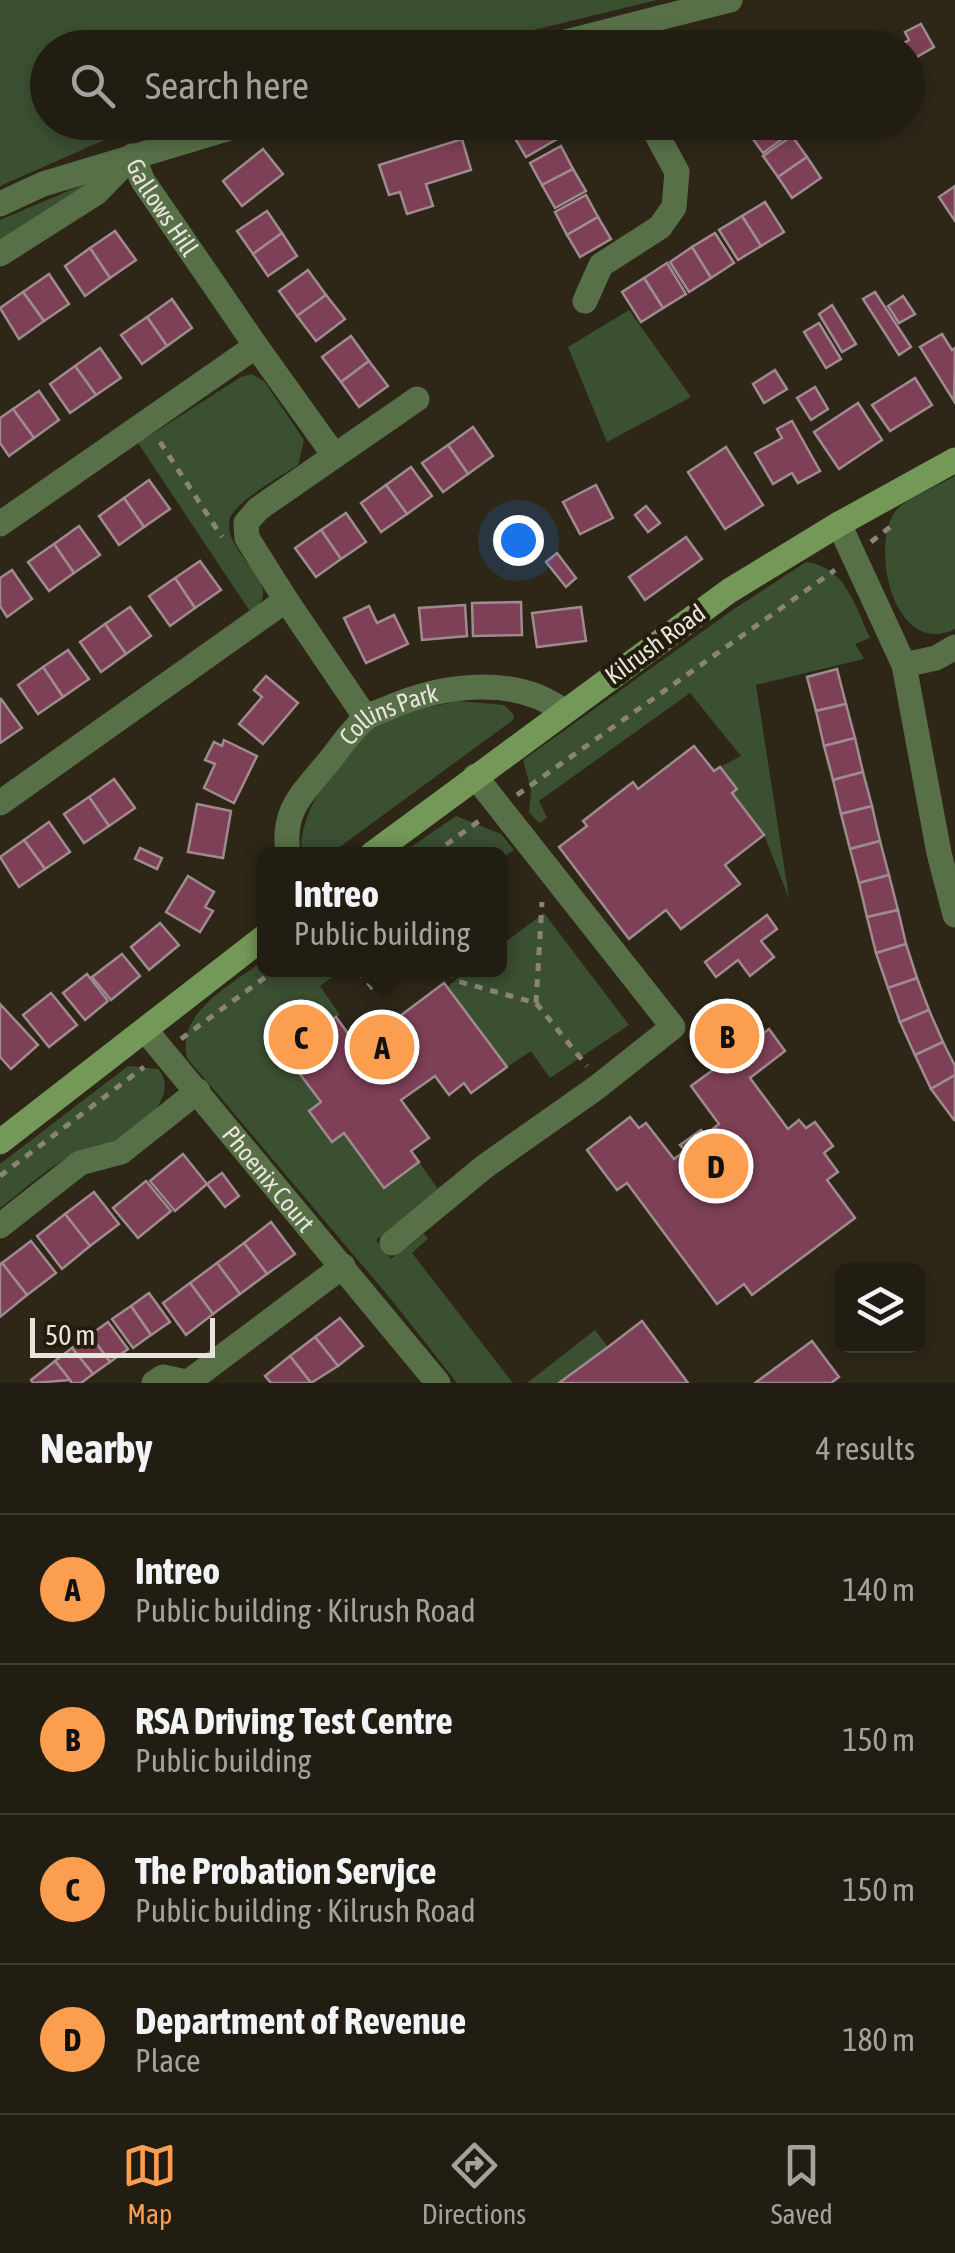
<!DOCTYPE html>
<meta charset="utf-8">
<style>
body{margin:0;font-family:"Asap Condensed",sans-serif;background:#2e2a20;color:#f1f3f6}
.controls{position:absolute;right:30px;bottom:30px;display:grid;overflow:hidden;border-radius:15px;box-shadow:0 5px 15px #0003}
.controls button{width:90px;height:90px;display:grid;place-items:center;padding:0;border:0;border-bottom:2px solid #3f3b32;background:#221d12;color:#f1f3f6;font:50px sans-serif}
.scale{position:absolute;left:30px;bottom:25px;width:185px;box-sizing:border-box;padding-left:10px;border:5px solid #e9e4db;border-top:0;font-size:28px;line-height:35px;white-space:nowrap;color:#e9e4db;-webkit-text-stroke:8px #241d0e;paint-order:stroke}
.you{position:absolute;left:518px;top:540px;width:35px;height:35px;margin:-25px;border:8px solid #fff;border-radius:50%;background:#1a73e8;box-shadow:0 0 0 15px #1a73e833}
.badge{display:grid;place-items:center;width:65px;height:65px;border-radius:50%;background:#fb9e50;color:#111;font-size:32px;font-weight:700}
.pin{position:absolute;translate:-50% -50%;border:5px solid #fff;box-shadow:0 2px 10px #0006}
.popup{position:absolute;left:257px;top:847px;width:250px;height:130px;box-sizing:border-box;display:grid;place-content:center;border-radius:15px;background:#221d12;filter:drop-shadow(0 2px 8px #0005);font-size:32px;white-space:nowrap;color:#a2a29f}
.popup b{font-size:38px;color:#f1f3f6}
.popup::after{content:'';position:absolute;left:50%;top:100%;margin-left:-20px;border:20px solid transparent;border-top-color:#221d12}
.list{margin:0;padding:0;list-style:none}
h2{display:flex;justify-content:space-between;align-items:center;height:130px;margin:0;padding:0 40px;font-size:42px}
h2 small{font-size:32px;font-weight:400;color:#a2a29f}
.list li{display:grid;grid-template-columns:65px 1fr auto;gap:30px;align-items:center;box-sizing:border-box;height:150px;padding:0 40px;border-top:2px solid #3f3b32}
.list b{display:block;font-size:38px;white-space:nowrap}
.list p{margin:0;font-size:32px;white-space:nowrap;color:#a2a29f}
.list em{font-size:32px;font-style:normal;color:#a2a29f}
.icon{flex:none;width:55px;height:55px;fill:none;stroke:currentColor;stroke-width:2;stroke-linecap:round;stroke-linejoin:round}
.map{position:relative;flex:none;width:955px;height:1383px;overflow:hidden}
.search{position:absolute;background:#221d12;box-shadow:0 5px 15px #0003;left:30px;right:30px;top:30px;height:110px;display:flex;align-items:center;gap:25px;box-sizing:border-box;padding:0 35px;border-radius:55px;color:#a2a29f;font-size:38px}
.sheet{height:730px;background:#221d12}
nav{display:flex;justify-content:space-around;align-items:center;box-sizing:border-box;height:140px;border-top:2px solid #3f3b32;background:#221d12;font-size:28px;color:#a2a29f}
nav a{display:grid;justify-items:center;gap:5px}
nav .on{color:#fb9e50}
.map>svg:first-child{display:block}
.green{fill:#3b4f31}
.building{fill:#7d4056;stroke:#9f8a90;stroke-width:2.5}
.lines{fill:none;stroke-linecap:round;stroke-linejoin:round}
.path{stroke:#8a8478;stroke-width:5;stroke-dasharray:8 8;stroke-linecap:butt}
.street{stroke:#587048;stroke-width:25}
.secondary{stroke:#739858;stroke-width:25}
.labels{text-anchor:middle;dominant-baseline:central;stroke-width:9;stroke-linejoin:round;paint-order:stroke}
.street-label{font-size:25px;fill:#e9e4db;stroke:#241d0e}
</style>
<div class="map">
<svg width="955" height="1383" viewBox="0 0 955 1383">
<rect width="100%" height="100%" fill="#2e2718"/>
<g class="green">
<path d="M0,0H657L464,47L48,48V122L171,123L109,138L0,186Z"/>
<path d="M87,183L90,185L0,243V220Z"/>
<path d="M629,310L691,397L607,442L568,347Z"/>
<path d="M252,374L264,381L304,440L298,465C283,475 235,502 230,518C220,554 290,583 251,613L138,443L241,377Z"/>
<path d="M955,476V629C895,658 870,551 894,513C902,500 941,484 955,476Z"/>
<path d="M806,562C846,567 855,606 870,638L855,644L864,659L756,685L789,898L764,835L732,793L737,788L720,767L741,756L690,693L539,801L547,818L539,823L529,812L531,790L523,760L734,609Z"/>
<path d="M458,701L504,705L514,715L513,720L330,854H302C295,815 344,746 376,725C399,710 432,707 458,701Z"/>
<path d="M456,816L501,834L514,850L500,860V854H401Z"/>
<path d="M544,913L629,1025L550,1078L531,1051L507,1067L447,987L468,970H500V946Z"/>
<path d="M264,960V970H342L320,986L340,1015L326,1024L319,1015L278,1046L321,1102L332,1141L344,1133L384,1187L419,1162L438,1189L376,1240L391,1259L424,1234L428,1239L412,1253L513,1383H457L395,1304L187,1058C176,1011 233,984 264,960Z"/>
<path d="M128,1066L158,1069C182,1095 137,1133 113,1143C101,1147 88,1147 76,1153C49,1166 24,1190 0,1208V1164Z"/>
<path d="M595,1330L608,1347L559,1383H527Z"/>
</g>
<g class="building">
<path d="M921,24L934,47L908,62V48H895L909,40L905,32Z"/>
<path d="M908,62L922,87L908,95Z"/>
<path d="M507,122H546L516,140Z"/>
<path d="M546,122L557,139L526,157L516,140Z"/>
<path d="M762,122H785L792,132L763,153L748,132Z"/>
<path d="M792,136L807,157L778,177L763,156Z"/>
<path d="M462,139L471,170L426,184L433,206L407,214L400,192L389,195L379,165Z"/>
<path d="M561,146L573,169L542,185L530,163Z"/>
<path d="M263,149L283,174L242,206L223,181Z"/>
<path d="M807,157L821,178L792,198L778,177Z"/>
<path d="M573,169L586,191L555,208L542,185Z"/>
<path d="M955,186V221L939,197Z"/>
<path d="M586,195L598,217L567,235L555,212Z"/>
<path d="M765,202L784,232L761,246L742,216Z"/>
<path d="M267,211L282,233L253,254L237,231Z"/>
<path d="M742,216L761,246L738,260L719,230Z"/>
<path d="M598,217L611,239L580,257L567,235Z"/>
<path d="M115,231L136,260L110,278L90,248Z"/>
<path d="M282,233L297,256L268,276L253,254Z"/>
<path d="M715,233L734,263L711,278L692,247Z"/>
<path d="M692,247L711,278L689,292L670,262Z"/>
<path d="M90,248L110,278L85,296L65,266Z"/>
<path d="M667,263L686,294L663,308L644,278Z"/>
<path d="M308,270L326,295L297,316L279,291Z"/>
<path d="M49,274L69,304L44,321L23,292Z"/>
<path d="M644,278L663,308L641,322L622,292Z"/>
<path d="M23,292L44,321L19,339L0,308Z"/>
<path d="M875,292L911,347L899,355L863,299Z"/>
<path d="M326,295L345,319L316,341L297,316Z"/>
<path d="M903,296L915,314L899,323L888,306Z"/>
<path d="M172,299L192,328L167,346L147,317Z"/>
<path d="M832,305L856,344L842,352L819,314Z"/>
<path d="M147,317L167,346L142,364L121,335Z"/>
<path d="M819,323L841,359L826,368L804,332Z"/>
<path d="M942,334L952,350L955,348L954,401L920,347Z"/>
<path d="M351,336L369,361L341,382L322,357Z"/>
<path d="M100,348L121,378L96,395L75,366Z"/>
<path d="M369,361L388,386L359,407L341,382Z"/>
<path d="M75,366L96,395L70,413L50,384Z"/>
<path d="M775,370L787,389L764,403L753,384Z"/>
<path d="M915,378L932,405L890,431L872,405Z"/>
<path d="M815,387L828,409L811,420L797,398Z"/>
<path d="M39,391L59,420L34,438L13,409Z"/>
<path d="M858,403L882,440L839,469L814,432Z"/>
<path d="M13,409L34,438L9,456L0,443V418Z"/>
<path d="M792,421L820,471L798,483L792,473L773,484L755,453L782,438L777,429Z"/>
<path d="M473,427L493,456L468,474L448,445Z"/>
<path d="M448,445L468,474L443,492L422,463Z"/>
<path d="M726,447L763,505L725,529L688,472Z"/>
<path d="M411,467L432,496L407,514L386,485Z"/>
<path d="M149,480L170,509L144,527L124,498Z"/>
<path d="M386,485L407,514L381,532L361,503Z"/>
<path d="M596,485L613,518L580,534L563,502Z"/>
<path d="M124,498L144,527L119,545L99,516Z"/>
<path d="M646,506L660,523L648,532L635,515Z"/>
<path d="M346,513L366,542L341,559L321,530Z"/>
<path d="M79,526L100,555L74,573L54,544Z"/>
<path d="M321,530L341,559L316,577L295,548Z"/>
<path d="M686,537L702,559L645,600L629,577Z"/>
<path d="M54,544L74,573L49,591L28,562Z"/>
<path d="M557,553L576,578L566,587L546,562Z"/>
<path d="M200,561L221,590L195,608L175,578Z"/>
<path d="M12,570L32,599L7,617L0,606V578Z"/>
<path d="M175,578L195,608L170,626L149,596Z"/>
<path d="M521,602L522,635L473,636L472,603Z"/>
<path d="M465,605L467,636L422,640L419,608Z"/>
<path d="M369,606L377,623L394,615L408,644L366,663L344,618Z"/>
<path d="M130,607L151,636L126,654L105,624Z"/>
<path d="M581,607L586,641L537,647L532,613Z"/>
<path d="M105,624L126,654L101,672L80,642Z"/>
<path d="M68,650L89,679L63,697L43,667Z"/>
<path d="M43,667L63,697L38,714L18,685Z"/>
<path d="M837,669L846,704L816,711L807,677Z"/>
<path d="M266,676L298,703L263,744L239,724L262,697L254,690Z"/>
<path d="M1,699L22,728L0,743V700Z"/>
<path d="M846,704L855,738L824,746L816,711Z"/>
<path d="M855,738L863,772L833,780L824,746Z"/>
<path d="M224,740L257,756L234,803L204,788L215,764L205,760L214,742L222,746Z"/>
<path d="M694,746L714,771L720,767L737,789L732,793L764,835L725,865L740,884L681,929L666,910L629,939L559,847L587,826L583,821L633,782L638,789Z"/>
<path d="M863,772L872,806L841,814L833,780Z"/>
<path d="M114,779L135,808L109,826L89,797Z"/>
<path d="M89,797L109,826L84,843L64,814Z"/>
<path d="M197,804L231,811L223,858L188,852Z"/>
<path d="M872,806L880,841L850,849L841,814Z"/>
<path d="M49,822L70,852L45,869L24,840Z"/>
<path d="M24,840L45,869L19,887L0,857Z"/>
<path d="M880,841L889,875L859,883L850,849Z"/>
<path d="M140,848L162,858L157,869L135,859Z"/>
<path d="M889,875L898,910L867,917L859,883Z"/>
<path d="M188,876L214,892L205,907L213,911L200,932L166,912Z"/>
<path d="M898,910L906,944L876,953L867,917Z"/>
<path d="M767,915L777,929L761,941L774,957L750,976L738,960L716,977L705,962Z"/>
<path d="M160,923L179,945L149,970L131,947Z"/>
<path d="M906,944L917,978L888,988L876,953Z"/>
<path d="M122,954L140,976L111,1000L92,977Z"/>
<path d="M87,974L108,1001L85,1020L63,993Z"/>
<path d="M917,978L929,1010L900,1022L888,988Z"/>
<path d="M444,983L507,1067L471,1093L464,1083L449,1095L435,1076L401,1100L429,1138L411,1151L419,1162L384,1188L344,1133L332,1142L309,1111L321,1102L278,1045L319,1015L326,1024L336,1017L364,1055L397,1030L392,1022Z"/>
<path d="M51,993L77,1025L49,1047L23,1015Z"/>
<path d="M0,1004L38,1045L11,1069L0,1057Z"/>
<path d="M929,1010L943,1042L915,1055L900,1022Z"/>
<path d="M729,1027L745,1047L769,1029L785,1051L750,1078L788,1129L799,1120L806,1128L815,1122L833,1146L824,1153L838,1172L827,1180L855,1218L752,1295L744,1284L717,1304L627,1183L617,1190L587,1150L630,1117L639,1128L646,1123L674,1159L685,1151L680,1145L701,1130L705,1135L719,1124L691,1086L721,1064L706,1044Z"/>
<path d="M943,1042L955,1066V1075L931,1089L915,1055Z"/>
<path d="M955,1075V1120H954L931,1089Z"/>
<path d="M183,1154L207,1184L175,1211L150,1181Z"/>
<path d="M222,1173L239,1196L225,1207L207,1184Z"/>
<path d="M146,1181L171,1211L138,1238L113,1208Z"/>
<path d="M94,1192L119,1224L90,1246L65,1214Z"/>
<path d="M65,1214L90,1246L62,1269L37,1236Z"/>
<path d="M271,1222L295,1254L267,1274L244,1243Z"/>
<path d="M31,1241L56,1273L27,1295L2,1263Z"/>
<path d="M244,1243L267,1274L240,1294L217,1263Z"/>
<path d="M2,1263L27,1295L0,1317V1265Z"/>
<path d="M217,1263L240,1294L213,1314L190,1283Z"/>
<path d="M190,1283L213,1314L186,1335L163,1303Z"/>
<path d="M149,1293L170,1322L151,1335L131,1306Z"/>
<path d="M131,1306L151,1335L133,1348L112,1319Z"/>
<path d="M340,1318L363,1346L338,1366L315,1337Z"/>
<path d="M642,1321L688,1383H559L608,1347Z"/>
<path d="M108,1322L128,1349L110,1362L90,1335Z"/>
<path d="M90,1335L110,1362L93,1374L72,1348Z"/>
<path d="M315,1337L338,1366L311,1383L290,1356Z"/>
<path d="M812,1341L839,1377L831,1383H755Z"/>
<path d="M72,1348L93,1374L81,1383H72L55,1361Z"/>
<path d="M290,1356L311,1383H271L265,1376Z"/>
<path d="M55,1361L70,1380L33,1383L31,1380Z"/>
</g>
<g class="lines">
<g class="path">
<path d="M160,442L222,537"/>
<path d="M871,542L894,524"/>
<path d="M517,795L835,570"/>
<path d="M433,854L479,821"/>
<path d="M358,970L374,990"/>
<path d="M449,970L457,981L536,1003L587,1066"/>
<path d="M536,1003L542,902"/>
<path d="M181,1039L275,970"/>
<path d="M0,1176L144,1067"/>
</g>
<g class="street">
<path d="M542,48L730,0"/>
<path d="M0,204L43,184L250,122"/>
<path id="s1" d="M0,254L96,193L132,156L143,181L256,346"/>
<path d="M585,301L601,265L660,227L674,207L677,172L650,122"/>
<path d="M0,524L256,346L334,455"/>
<path d="M839,524L904,665L939,853L955,915"/>
<path d="M286,600L247,538L246,523L258,509L417,399"/>
<path d="M904,665L936,658L955,647"/>
<path d="M0,803L286,600L366,718"/>
<path id="s2" d="M288,854C282,813 299,797 325,766C338,751 350,731 365,719C370,714 379,712 386,709C439,685 514,674 563,711"/>
<path id="s3" d="M146,1031L438,1383"/>
<path d="M0,1226L80,1163L121,1152L198,1091"/>
<path d="M392,1243L484,1167L596,1088L673,1027L475,776"/>
<path d="M154,1383L163,1377L186,1382"/>
<path d="M187,1383L343,1266"/>
</g>
<g class="secondary">
<path d="M372,854L729,591L839,524L955,460"/>
<path d="M0,1142L264,937"/>
</g>
</g>
<g class="labels">
<g class="street-label">
<text stroke="none"><textPath href="#s1" startOffset="225">Gallows Hill</textPath></text>
<text transform="translate(655 644) rotate(-36)">Kilrush Road</text>
<text stroke="none"><textPath href="#s2" startOffset="185">Collins Park</textPath></text>
<text stroke="none"><textPath href="#s3" startOffset="192">Phoenix Court</textPath></text>
</g>
</g>
</svg>
<div class="controls">
<button><svg class="icon" aria-label="layers" viewBox="0 0 24 24"><path d="M12 4l9 5-9 5-9-5zM3 14l9 5 9-5"/></svg></button>
</div>
<div class="scale">50 m</div>
<div class="you"></div>
<div class="pin badge" style="left:382px;top:1047px">A</div>
<div class="popup"><b>Intreo</b>Public building</div>
<div class="pin badge" style="left:727px;top:1036px">B</div>
<div class="pin badge" style="left:301px;top:1037px">C</div>
<div class="pin badge" style="left:716px;top:1166px">D</div>
<div class="search"><svg class="icon" aria-label="search" viewBox="0 0 24 24"><circle cx="10" cy="10" r="6"/><path d="M15 15l6 6"/></svg>Search here</div>
</div>
<section class="sheet">
<h2>Nearby<small>4 results</small></h2>
<ul class="list">
<li><span class="badge">A</span><div><b>Intreo</b><p>Public building · Kilrush Road</p></div><em>140 m</em></li>
<li><span class="badge">B</span><div><b>RSA Driving Test Centre</b><p>Public building</p></div><em>150 m</em></li>
<li><span class="badge">C</span><div><b>The Probation Servjce</b><p>Public building · Kilrush Road</p></div><em>150 m</em></li>
<li><span class="badge">D</span><div><b>Department of Revenue</b><p>Place</p></div><em>180 m</em></li>
</ul>
</section>
<nav>
<a class="on"><svg class="icon" aria-label="map" viewBox="0 0 24 24"><path d="M3 6l6-2 6 2 6-2v14l-6 2-6-2-6 2zM9 4v14M15 6v14"/></svg>Map</a>
<a><svg class="icon" aria-label="directions" viewBox="0 0 24 24"><path d="M12 3l9 9-9 9-9-9zM9 14v-3h6M13 9l2 2-2 2"/></svg>Directions</a>
<a><svg class="icon" aria-label="saved" viewBox="0 0 24 24"><path d="M7 4h10v16l-5-4-5 4z"/></svg>Saved</a>
</nav>
